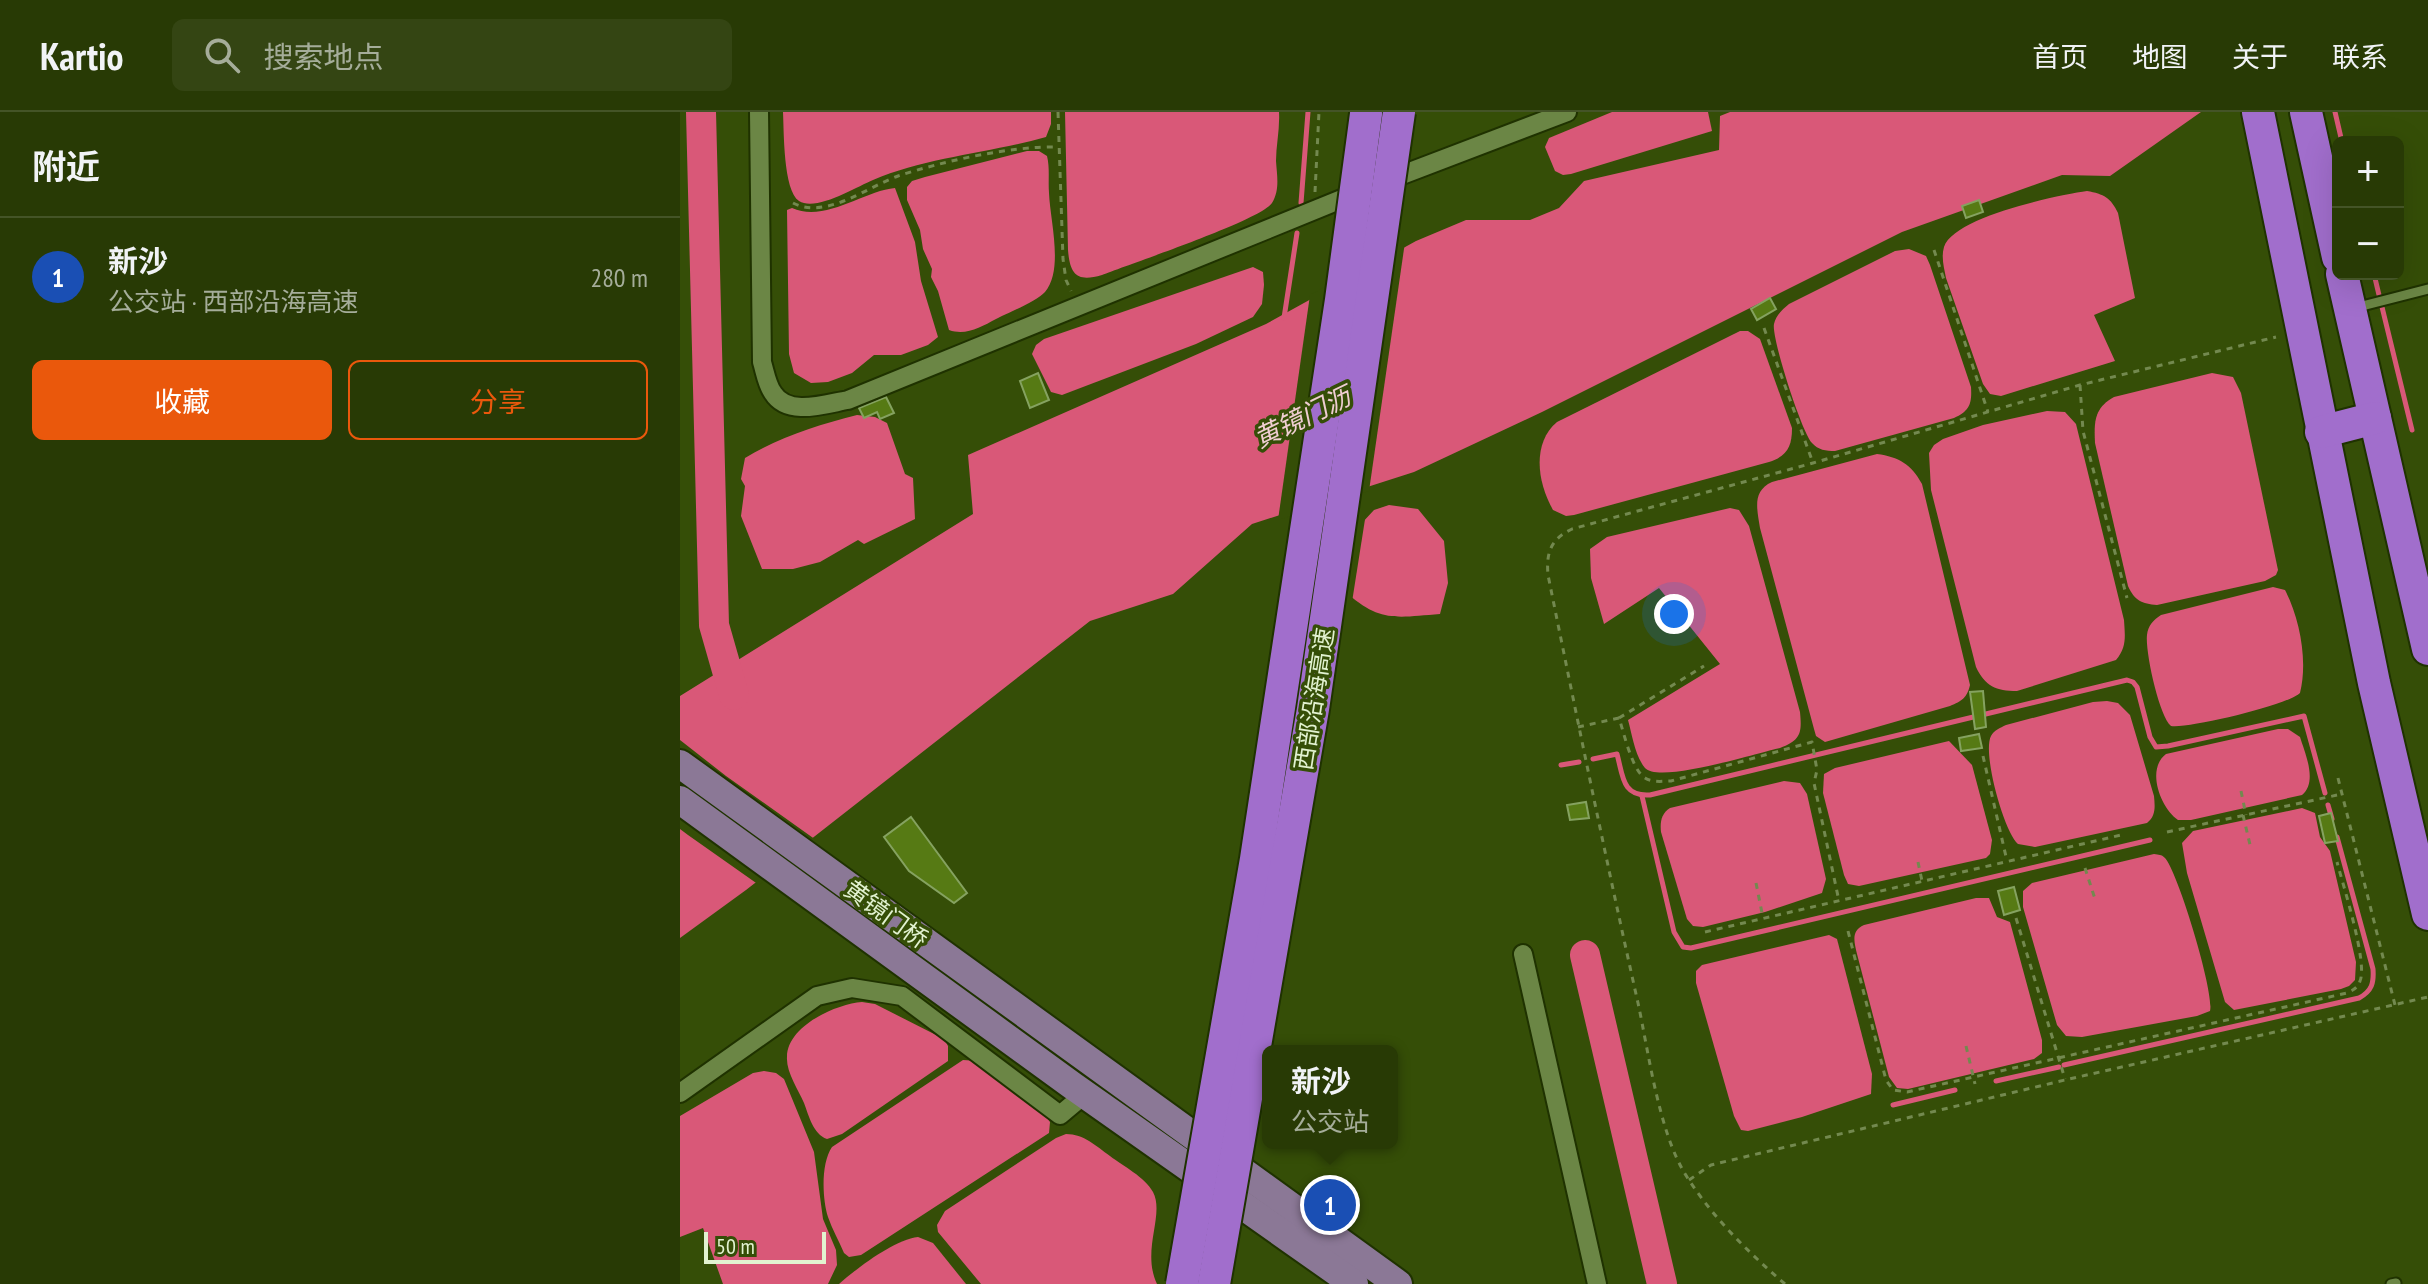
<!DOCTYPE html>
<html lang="zh">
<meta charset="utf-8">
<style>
body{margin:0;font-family:"PT Sans Narrow","Noto Sans SC",sans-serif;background:#344513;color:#f1f3f6}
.controls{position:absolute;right:24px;top:24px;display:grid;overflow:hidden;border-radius:12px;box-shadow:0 8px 32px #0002}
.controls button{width:72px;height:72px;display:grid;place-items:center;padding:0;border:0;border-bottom:2px solid #445427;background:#283a05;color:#f1f3f6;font:40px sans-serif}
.scale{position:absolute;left:24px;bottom:20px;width:122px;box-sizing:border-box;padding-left:8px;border:4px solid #e2f2d0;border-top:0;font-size:22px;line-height:28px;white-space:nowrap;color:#e2f2d0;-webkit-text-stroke:6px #354e07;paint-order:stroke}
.you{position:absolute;left:994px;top:502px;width:28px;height:28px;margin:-20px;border:6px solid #fff;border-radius:50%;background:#1a73e8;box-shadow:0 0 0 12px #1a73e833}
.badge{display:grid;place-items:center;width:52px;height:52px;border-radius:50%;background:#ea580c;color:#fff;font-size:26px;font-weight:700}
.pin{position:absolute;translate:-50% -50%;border:4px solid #fff;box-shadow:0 2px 8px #0006}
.popup{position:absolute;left:582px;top:933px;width:136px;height:104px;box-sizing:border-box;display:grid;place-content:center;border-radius:12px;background:#283a05;filter:drop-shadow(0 2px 6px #0005);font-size:26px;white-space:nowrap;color:#a5ad9a}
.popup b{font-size:30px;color:#f1f3f6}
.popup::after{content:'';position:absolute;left:50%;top:100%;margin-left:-16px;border:16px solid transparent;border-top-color:#283a05}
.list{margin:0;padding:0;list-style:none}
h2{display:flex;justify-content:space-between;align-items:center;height:104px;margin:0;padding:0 32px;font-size:34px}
h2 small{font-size:26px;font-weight:400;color:#a5ad9a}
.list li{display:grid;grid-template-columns:52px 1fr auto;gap:24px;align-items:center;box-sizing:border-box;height:120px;padding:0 32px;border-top:2px solid #445427}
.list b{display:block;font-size:30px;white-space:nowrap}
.list p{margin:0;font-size:26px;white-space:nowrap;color:#a5ad9a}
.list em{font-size:26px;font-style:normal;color:#a5ad9a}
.actions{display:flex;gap:16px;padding:24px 32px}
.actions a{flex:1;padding:18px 0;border:2px solid #ea580c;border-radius:12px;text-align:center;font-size:28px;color:#ea580c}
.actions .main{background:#ea580c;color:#fff}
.icon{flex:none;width:44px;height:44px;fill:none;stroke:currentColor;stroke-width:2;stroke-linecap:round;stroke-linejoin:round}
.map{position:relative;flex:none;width:1748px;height:1172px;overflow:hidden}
header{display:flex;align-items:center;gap:48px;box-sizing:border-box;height:112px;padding:0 40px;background:#283a05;border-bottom:2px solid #445427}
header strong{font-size:38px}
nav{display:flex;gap:44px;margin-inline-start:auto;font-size:28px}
.search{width:560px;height:72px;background:#344513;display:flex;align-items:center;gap:20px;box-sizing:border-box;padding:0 28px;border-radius:12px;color:#a5ad9a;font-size:30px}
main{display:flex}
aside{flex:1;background:#283a05}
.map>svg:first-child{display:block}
.water{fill:#d95878}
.pier{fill:#354e07}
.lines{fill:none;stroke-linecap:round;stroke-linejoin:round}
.stream{stroke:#d95878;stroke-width:5}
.river{stroke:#d95878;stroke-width:30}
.building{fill:#567a14;stroke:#85a260;stroke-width:2}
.lane-casing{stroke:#1f3200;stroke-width:13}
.street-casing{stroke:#1f3200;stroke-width:22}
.primary-casing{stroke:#1f3200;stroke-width:32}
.highway-casing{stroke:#1f3200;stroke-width:36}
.path{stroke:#73894f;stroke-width:3;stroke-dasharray:6 6;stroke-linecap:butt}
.lane{stroke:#6b8645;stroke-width:9}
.street{stroke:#6b8645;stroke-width:18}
.primary{stroke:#8b7896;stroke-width:28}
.highway{stroke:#a16ecc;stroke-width:32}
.highway-bridge-casing{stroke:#1f3200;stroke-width:36;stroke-linecap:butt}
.highway-bridge{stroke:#a16ecc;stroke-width:32}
.labels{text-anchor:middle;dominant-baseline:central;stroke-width:7;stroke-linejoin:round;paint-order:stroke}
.street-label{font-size:24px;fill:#e2f2d0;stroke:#354e07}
.water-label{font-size:26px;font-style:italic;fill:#f0ced3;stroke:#354e07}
</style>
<header>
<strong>Kartio</strong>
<div class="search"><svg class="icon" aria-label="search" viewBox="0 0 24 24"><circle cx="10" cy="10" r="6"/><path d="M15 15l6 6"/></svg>搜索地点</div>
<nav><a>首页</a><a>地图</a><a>关于</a><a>联系</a></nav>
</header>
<main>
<aside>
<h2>附近<small></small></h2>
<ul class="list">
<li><span class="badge" style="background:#1a4fb4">1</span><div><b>新沙</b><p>公交站 · 西部沿海高速</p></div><em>280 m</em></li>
</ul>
<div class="actions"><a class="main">收藏</a><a>分享</a></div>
</aside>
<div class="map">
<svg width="1748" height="1172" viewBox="0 0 1748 1172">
<rect width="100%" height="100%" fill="#354e07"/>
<g class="water">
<path d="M103,0H371V12L366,25C310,41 247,45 193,68C176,75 136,100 119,89C103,78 104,19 103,0Z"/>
<path d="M385,0H599C600,17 596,33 596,49C597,64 600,78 592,91C581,108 450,152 422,163C398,170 390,164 388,138Z"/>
<path d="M932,0H1028L1032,19L891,62L883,63L875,59L865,35L869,26Z"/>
<path d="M1050,0H1521L1430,64L1382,63L1222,120L862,300L734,360L572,412L493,482L410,509L66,778L0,826V584L293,402L288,343L586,212L736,129L786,108H850L879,96L904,69L1039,38L1040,4Z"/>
<path d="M347,39H359L367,44C370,56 368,69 369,81C370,108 384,158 365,180C357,189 328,201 316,207C301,215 286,224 269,218L258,179L251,165L252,157L243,137L240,118L227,88V75L232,69L245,65Z"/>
<path d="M215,76L235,130L241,169L258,225L248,233L221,243H194L172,261L148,270L131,271L114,261L109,242L107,98L112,96C145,111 183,79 215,76Z"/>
<path d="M1407,79C1424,82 1431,86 1438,101L1455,186L1414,203L1435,249L1321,284L1310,282L1303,272L1266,166C1264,156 1261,145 1264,135C1273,105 1378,83 1407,79Z"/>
<path d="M1229,137L1246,144L1250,153L1291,275C1292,291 1290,299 1274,306L1155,339C1146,339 1138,338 1132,331C1122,321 1091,225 1094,212C1096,203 1103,197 1109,192L1215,139Z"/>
<path d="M573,155L583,160L584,173L582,192L573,205L516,232L382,283L371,280L352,242L356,233L364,227Z"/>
<path d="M1060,219H1068L1080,227L1112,316C1112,335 1107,344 1089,350L894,403L886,404L873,398C857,370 852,331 877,310Z"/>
<path d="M1532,261L1553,265L1561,281L1598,458L1596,463L1585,469L1477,493C1462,492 1454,488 1448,474L1415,331C1414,310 1414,296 1434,285Z"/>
<path d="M1367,299L1385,300L1396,312L1444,508C1445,524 1447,535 1436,548L1337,579C1316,579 1305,574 1296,555L1251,378L1249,341L1254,333L1263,327L1303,313Z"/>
<path d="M177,303L195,305L207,311L225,362L233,366L235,407L184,432L178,428L140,450L113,457H82L61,404L65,374L61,367L65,346C100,325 137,313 177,303Z"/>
<path d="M1197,342C1219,345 1231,352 1242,372L1290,573C1287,586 1282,589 1270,594L1145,630L1136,624L1134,617L1080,416C1077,397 1072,379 1092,370Z"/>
<path d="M709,393L738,397L764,429L768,471L760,502C718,505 701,511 668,482L681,412L694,398Z"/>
<path d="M1050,396L1059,398L1069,414L1120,600C1122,621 1121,628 1100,636C1077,641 979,672 965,656C955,644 952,622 948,608L1040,552L979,476L924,512L911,466L910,437L927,425Z"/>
<path d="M1593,475L1605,478C1620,507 1628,549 1620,581C1608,593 1508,617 1491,614C1479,604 1465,539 1467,523C1468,514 1473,508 1481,503Z"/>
<path d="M1427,589L1438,591L1450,603L1474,684C1475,695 1476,704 1467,711L1355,735L1338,732C1324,720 1302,641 1311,624C1314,618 1320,616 1326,613L1413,590Z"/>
<path d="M1598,617H1608L1620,625C1625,641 1638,670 1622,683L1511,708H1498C1480,695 1466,657 1486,642Z"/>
<path d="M1269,629L1292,653L1312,728L1310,742L1306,746L1179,774L1168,772L1164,763L1143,681L1144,662L1155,656Z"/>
<path d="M1104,669L1120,671L1127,682L1146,767L1142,781L1085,800L1023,815L1013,814L1007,807L981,720C980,710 981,702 990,696Z"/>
<path d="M1622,696L1635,701L1640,725L1650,739L1676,850L1675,868L1669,874L1661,877L1554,898L1545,890L1507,761L1502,731L1513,719Z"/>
<path d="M1474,742C1479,743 1481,742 1485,746C1498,760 1535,882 1530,899L1517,904L1402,925L1386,924L1377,913L1343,795V779L1352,771Z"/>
<path d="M1296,786H1309L1317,805L1330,810L1362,928V941L1354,947L1228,977L1217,976L1209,965L1177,842C1174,829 1171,819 1184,813Z"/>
<path d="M1149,823L1157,827L1192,962L1191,982L1122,1005L1068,1019L1061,1018L1054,1004L1016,871V859L1022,853Z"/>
<path d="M182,890L195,892L264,927L268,934V949L162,1022L147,1027C133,1022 129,1004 124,991C118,977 106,960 107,945C107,914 156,892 182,890Z"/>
<path d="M283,948L299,949L366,1004L370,1010L369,1021L181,1143L169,1145L164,1141C159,1129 152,1117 148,1105C142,1086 141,1051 152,1035Z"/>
<path d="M84,959L96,961L104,967L134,1040L143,1107L156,1138L157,1153L148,1172H43L23,1116L0,1125V1004L73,961Z"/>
<path d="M386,1022C404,1022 416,1034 430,1044C443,1054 465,1065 473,1080C485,1103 461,1138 477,1172H301L258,1120L257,1113L265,1099L376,1026Z"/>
<path d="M238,1125L253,1131L286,1172H159C177,1156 214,1128 238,1125Z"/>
</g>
<g class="pier">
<path d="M725,130L689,379L598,408L630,183Z"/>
<path d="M686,401L672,490L664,481L677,411Z"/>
<path d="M0,628L46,664L136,728L79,773L8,723L0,717Z"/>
</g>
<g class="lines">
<g class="stream">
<path d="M1655,0L1662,30"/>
<path d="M621,91L628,0"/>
<path d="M1694,162L1699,183"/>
<path d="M1702,195L1732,318"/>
<path d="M604,206L617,121"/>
<path d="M913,647L937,642C943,664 942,685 970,683L1447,568L1453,570L1457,575L1470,625L1476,635L1488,634L1624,604L1645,681"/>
<path d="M881,653L899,650"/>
<path d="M962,684L994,820L1003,835L1011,836L1470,728"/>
<path d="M1648,693L1652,707"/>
<path d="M1384,953L1679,886C1692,879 1694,871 1693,857L1657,725"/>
<path d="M1316,969L1379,955"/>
<path d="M1213,993L1275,978"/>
</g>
<g class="river">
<path d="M21,0L34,513L54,583"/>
<path d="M905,843L982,1172"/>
</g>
</g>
<g class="building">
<path d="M1299,88L1303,100L1286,106L1282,94Z"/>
<path d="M1090,186L1096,197L1077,208L1071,197Z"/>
<path d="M358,261L369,288L350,296L340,269Z"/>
<path d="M206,285L214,301L200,307L197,300L184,306L179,296Z"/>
<path d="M1303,579L1306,615L1295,617L1290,580Z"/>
<path d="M1299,622L1302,636L1281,639L1279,626Z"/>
<path d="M906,690L909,706L890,708L887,693Z"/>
<path d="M1651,701L1658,729L1645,731L1639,704Z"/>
<path d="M231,705L287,781L274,791L229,759L204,725Z"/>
<path d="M1334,775L1340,798L1324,803L1318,779Z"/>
</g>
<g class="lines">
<g class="lane-casing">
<g id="lane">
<path d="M1686,193L1748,177"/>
<path d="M1711,1172L1716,1171"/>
</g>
</g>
<g class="street-casing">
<g id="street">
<path d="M79,0L82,250C85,260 87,273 93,281C108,305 145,292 168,288L679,80"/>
<path d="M706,69L887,0"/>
<path d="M843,842L917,1172"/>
<path d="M0,981L137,884L172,876L222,884L380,1003L405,982"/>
</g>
</g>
<g class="primary-casing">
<g id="primary">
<path d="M0,652L718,1172"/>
<path d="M0,688L393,974L674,1172"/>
</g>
</g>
<g class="highway-casing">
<g id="highway">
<path d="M1578,0L1694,571L1748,802"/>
<path d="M1626,0L1658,145"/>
<path d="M1662,162L1748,537"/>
<path d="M1641,320L1695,306"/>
</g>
</g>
<g class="path">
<path d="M378,0L383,147L386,168L391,179"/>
<path d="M635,80L639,0"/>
<path d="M113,91C146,108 187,75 218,64C264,49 330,34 378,35"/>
<path d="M1254,138L1308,300"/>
<path d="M1084,216L1133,351"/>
<path d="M1400,273L1403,319L1447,486"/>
<path d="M939,606L1024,554"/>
<path d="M898,615L939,606C944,621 952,658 965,666C973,671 983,669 991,669L1132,630L1137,658L1134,671L1159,789"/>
<path d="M1303,644L1327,749"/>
<path d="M1658,666L1715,893"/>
<path d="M1561,679L1566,703"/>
<path d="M1563,703L1571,737"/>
<path d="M1487,720L1662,682"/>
<path d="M1238,750L1242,769"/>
<path d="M1405,756L1415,787"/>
<path d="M1076,771L1083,806"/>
<path d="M1336,806L1385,967"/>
<path d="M1168,819L1206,968L1213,978L1227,980L1667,881C1673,878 1678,876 1680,869C1688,851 1663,773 1657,750"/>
<path d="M1025,820L1441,723"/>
<path d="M1286,934L1295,972"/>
<path d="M1009,1068L1031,1053L1385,968L1748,885"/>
<path d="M1105,1172C1068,1140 1034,1107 1007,1065C979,1022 969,942 958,891C926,748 897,606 868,463C866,440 871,427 892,417L1133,351L1400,273L1596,225"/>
</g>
<use href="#lane" class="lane"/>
<use href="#street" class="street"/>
<use href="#primary" class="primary"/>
<use href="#highway" class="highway"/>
<g class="highway-bridge-casing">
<g id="highway-bridge">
<path d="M502,1172L576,747L661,188L686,2"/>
<path d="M534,1172L633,597L719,0"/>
</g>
</g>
<use href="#highway-bridge" class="highway-bridge"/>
</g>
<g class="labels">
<g class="street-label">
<text transform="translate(634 587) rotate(-81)">西部沿海高速</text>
<text transform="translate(206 802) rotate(36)">黄镜门桥</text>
</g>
<g class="water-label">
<text transform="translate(622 305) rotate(-26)">黄镜门沥</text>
</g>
</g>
</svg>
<div class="controls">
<button>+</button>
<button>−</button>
</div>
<div class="scale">50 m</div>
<div class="you"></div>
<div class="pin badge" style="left:650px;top:1093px;background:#1a4fb4">1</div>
<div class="popup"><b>新沙</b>公交站</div>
</div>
</main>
